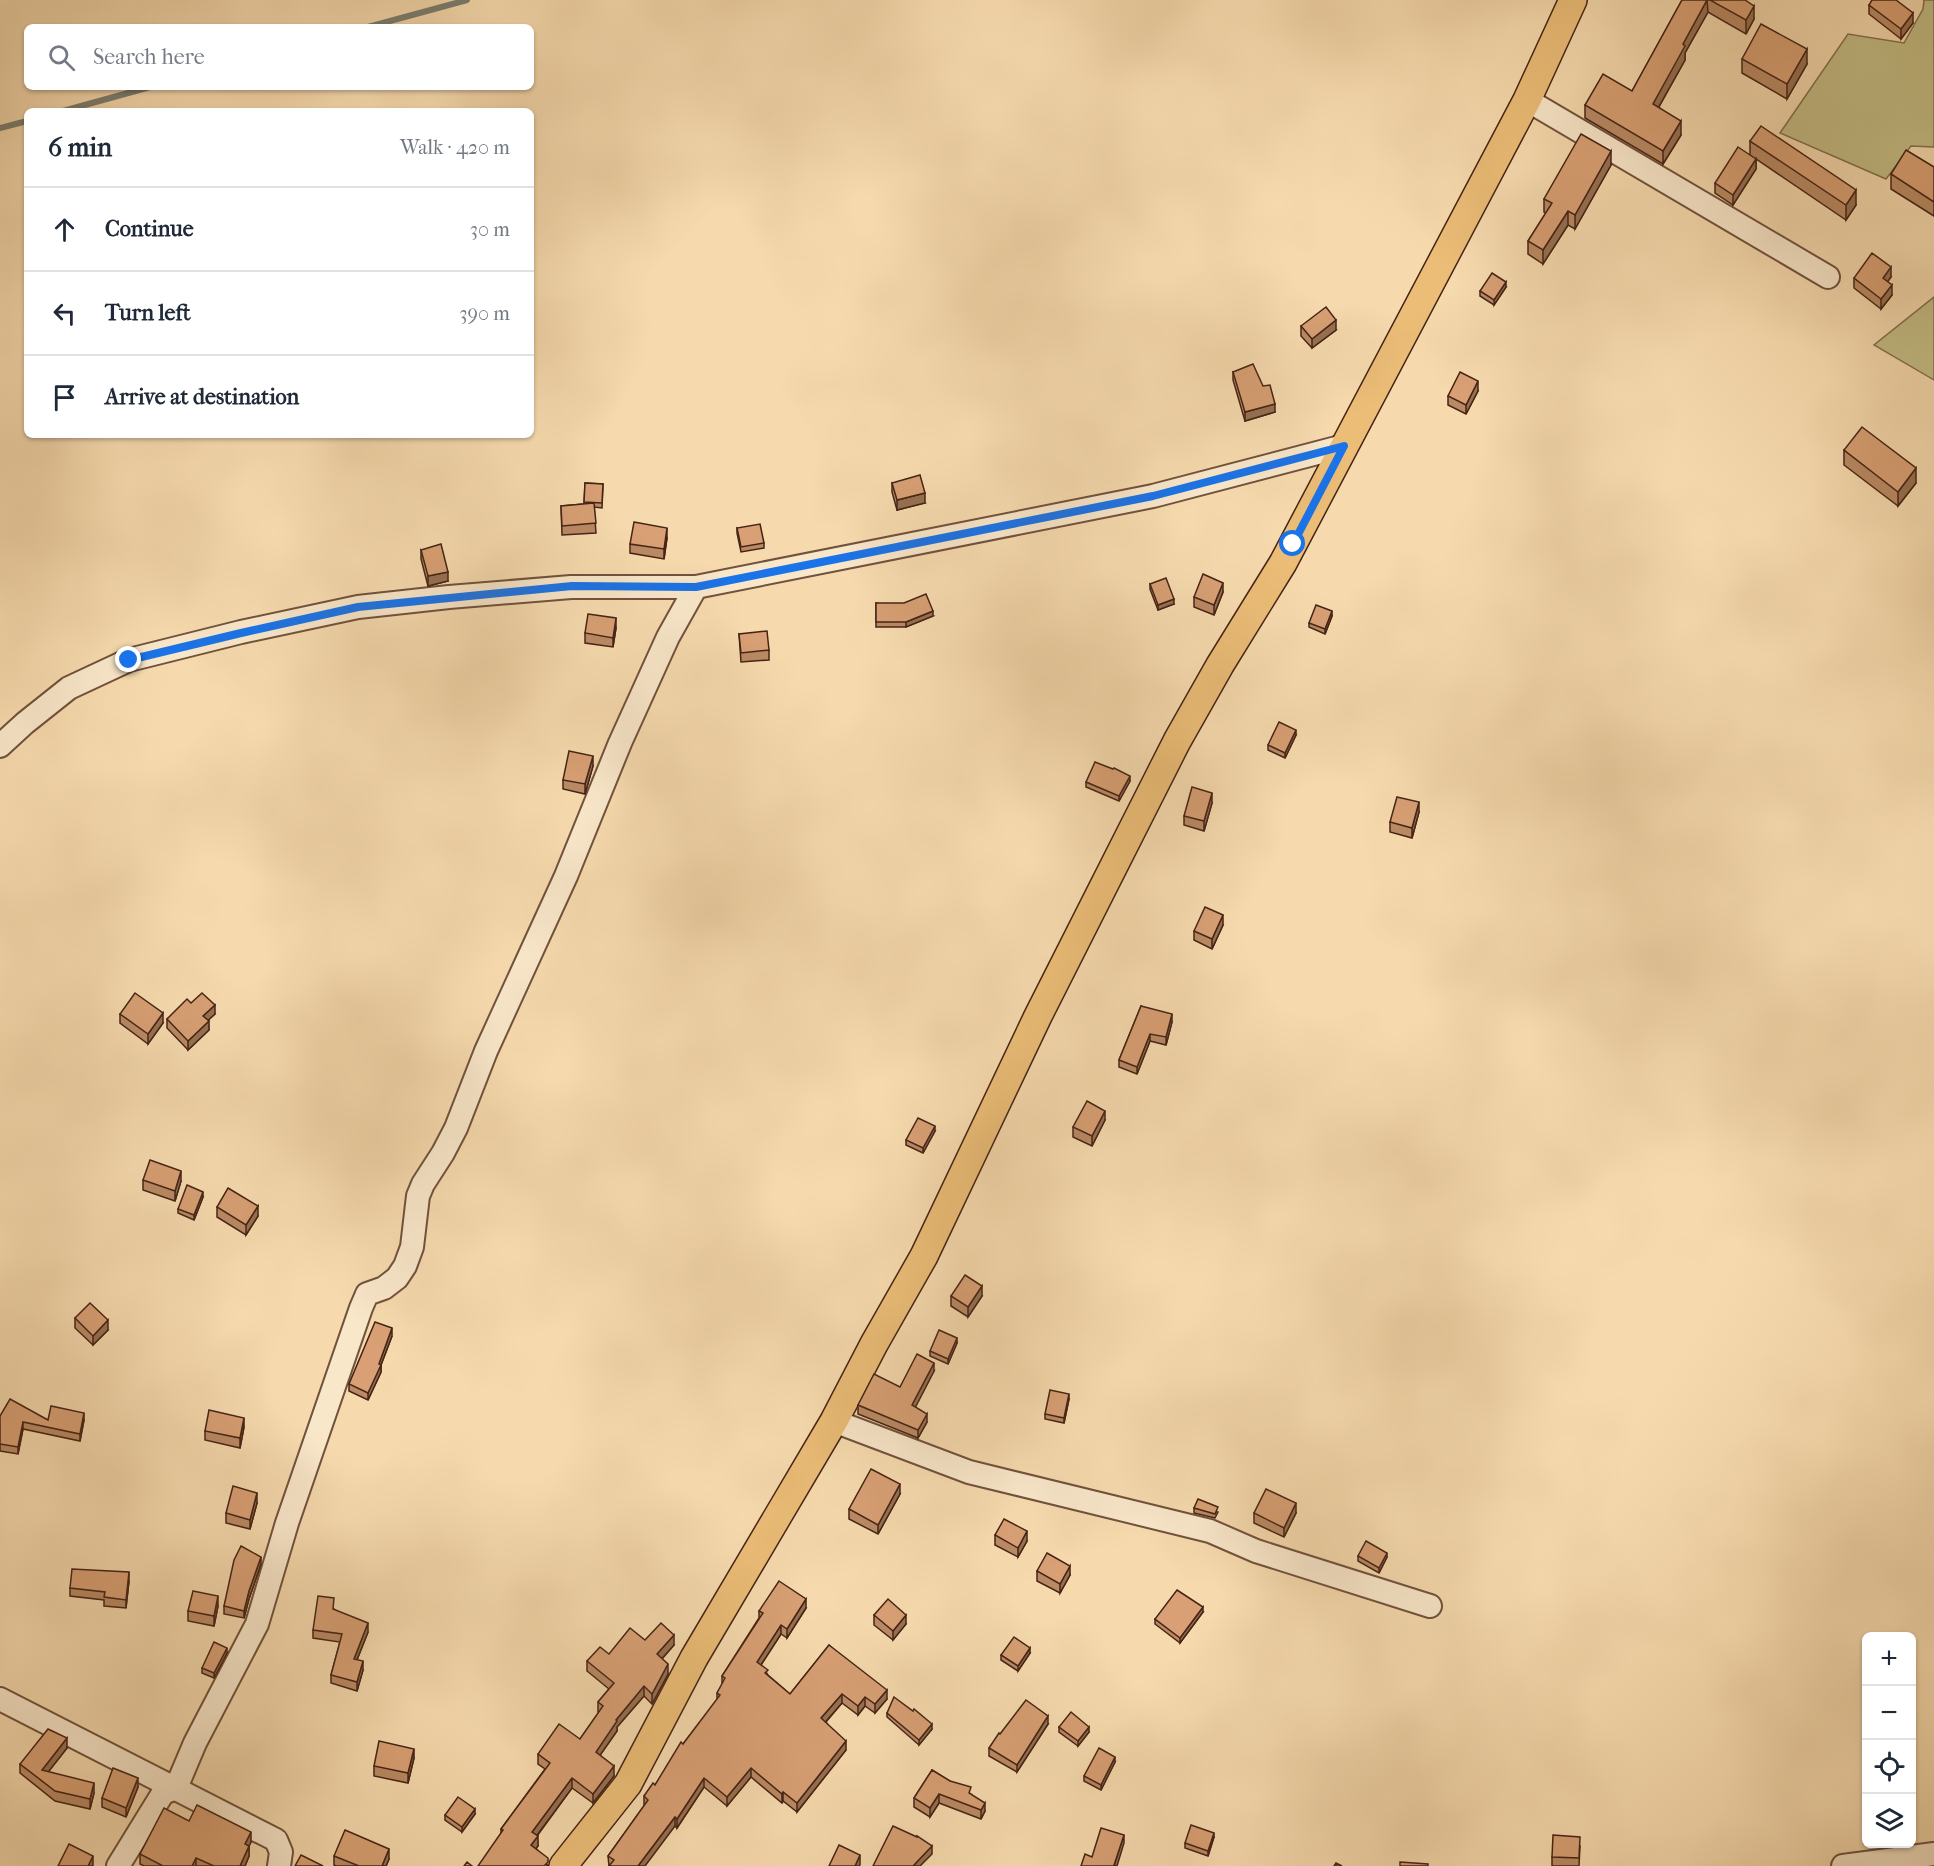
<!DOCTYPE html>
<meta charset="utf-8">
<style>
body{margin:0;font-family:"IM FELL French Canon",serif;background:#f6f6f7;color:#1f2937}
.controls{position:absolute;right:18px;bottom:18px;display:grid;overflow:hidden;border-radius:9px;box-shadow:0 2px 4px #0004}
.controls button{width:54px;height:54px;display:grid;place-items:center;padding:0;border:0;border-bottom:2px solid #e0e1e3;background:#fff;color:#1f2937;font:30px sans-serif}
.stop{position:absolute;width:18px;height:18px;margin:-14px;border:4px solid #1a73e8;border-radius:50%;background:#fff}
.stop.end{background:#1a73e8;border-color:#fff;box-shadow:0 2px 6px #0008}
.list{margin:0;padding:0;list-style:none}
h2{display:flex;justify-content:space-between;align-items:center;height:78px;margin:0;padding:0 24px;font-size:26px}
h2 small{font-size:20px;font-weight:400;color:#747a83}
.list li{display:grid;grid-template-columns:39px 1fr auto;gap:18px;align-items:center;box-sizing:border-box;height:84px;padding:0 24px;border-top:2px solid #e0e1e3}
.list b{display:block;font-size:22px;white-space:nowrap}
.list em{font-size:20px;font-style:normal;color:#747a83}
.icon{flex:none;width:33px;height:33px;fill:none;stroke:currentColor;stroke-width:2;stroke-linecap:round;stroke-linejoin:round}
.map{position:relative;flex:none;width:1934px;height:1866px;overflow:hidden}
.search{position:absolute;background:#fff;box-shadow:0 2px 4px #0004;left:24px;top:24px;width:510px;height:66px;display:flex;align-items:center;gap:15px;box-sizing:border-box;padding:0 21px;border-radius:9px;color:#747a83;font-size:22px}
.panel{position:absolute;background:#fff;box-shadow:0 2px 4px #0004;left:24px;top:108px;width:510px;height:330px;border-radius:9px}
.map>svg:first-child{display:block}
.green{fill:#c4bd85;stroke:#84704e;stroke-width:1.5}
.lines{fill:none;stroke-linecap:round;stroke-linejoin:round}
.stream{stroke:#7a7e71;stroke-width:6}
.minor-casing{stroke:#71523c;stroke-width:26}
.major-casing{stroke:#452416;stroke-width:30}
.minor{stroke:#f9e7ca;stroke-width:22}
.major{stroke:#ebbd77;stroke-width:27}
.wall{fill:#ba8a64;stroke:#452416;stroke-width:1.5}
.shaded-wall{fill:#977051;stroke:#452416;stroke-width:1.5}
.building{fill:#d8a074;stroke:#452416;stroke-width:1.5}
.route{stroke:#1a73e8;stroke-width:8}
</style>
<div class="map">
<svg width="1934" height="1866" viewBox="0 0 1934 1866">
<rect width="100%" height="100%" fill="#f6daae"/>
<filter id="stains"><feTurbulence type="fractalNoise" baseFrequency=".00333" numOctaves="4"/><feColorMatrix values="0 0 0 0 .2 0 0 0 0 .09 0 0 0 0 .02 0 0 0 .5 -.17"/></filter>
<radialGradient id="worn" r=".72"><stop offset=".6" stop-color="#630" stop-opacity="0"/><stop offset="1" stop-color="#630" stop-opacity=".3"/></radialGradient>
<g class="green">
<path d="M1924,0H1934V147L1911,146L1886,179L1780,133L1848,34L1904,43L1923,9Z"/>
<path d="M1934,297V380L1874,345Z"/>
</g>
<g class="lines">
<g class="stream">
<path d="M368,27L467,0"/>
<path d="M63,111L150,87"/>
<path d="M0,128L27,121"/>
</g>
<g class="minor-casing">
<g id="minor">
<path d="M1527,100L1828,277"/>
<path d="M0,746L25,723L69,688L129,660L241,632L358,607L449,597L571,587H696L1153,496L1344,446"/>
<path d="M834,1421L969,1472L1210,1531L1256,1551L1430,1606"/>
<path d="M0,1699L276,1840L281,1852L279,1866"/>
<path d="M118,1866L163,1793L176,1788L195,1743L257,1624L287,1523L361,1308L367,1294L384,1288L397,1278L405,1266L412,1247L418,1196L423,1184L443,1153L456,1128L486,1051L566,876L620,743L668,637L696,587"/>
<path d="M1843,1866L1934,1854"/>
</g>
</g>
<g class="major-casing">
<path id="major" d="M563,1866L628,1784L694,1658L834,1421L874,1344L924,1256L1038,1016L1177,741L1220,665L1283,563L1527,100L1573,0"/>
</g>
<use href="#minor" class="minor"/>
<use href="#major" class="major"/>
</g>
<g class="wall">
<path d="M1682,0H1745L1754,19L1746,34L1708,12L1685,53V60L1659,107L1681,135L1663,164L1585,118V105L1632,91Z"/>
<path d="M1869,5L1913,23L1901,39L1869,14Z"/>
<path d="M1742,59L1807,64L1787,99L1742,73Z"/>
<path d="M1750,141L1856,205L1846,220L1756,159V169L1733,205L1715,193V183L1750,155Z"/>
<path d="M1611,165L1575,229L1568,225L1543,264L1528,254V241L1546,213L1544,212V199Z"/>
<path d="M1934,167V216L1891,189V174Z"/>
<path d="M1891,277L1887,282L1892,295L1881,309L1854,288V278Z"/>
<path d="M1506,287L1494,305L1480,296V291Z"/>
<path d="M1301,326L1336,330L1312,348L1301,336Z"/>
<path d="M1233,372L1263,386L1275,412L1245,421L1233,380Z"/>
<path d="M1478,391L1466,414L1448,405V396Z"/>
<path d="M1844,450L1916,483L1898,506L1844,465Z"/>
<path d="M585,483L603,484L602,508L594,507L596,533L562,535L561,506L584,504Z"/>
<path d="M892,483L925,503L897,510L892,492Z"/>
<path d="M737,528L764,543V548L741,552L737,533Z"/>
<path d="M667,538L664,559L630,553V544Z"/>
<path d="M421,550L448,581L428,586L421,559Z"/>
<path d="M1150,584L1174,604L1158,610L1150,589Z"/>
<path d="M1223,592L1214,615L1194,607V597Z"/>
<path d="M876,603L933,616L906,627H876Z"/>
<path d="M1332,616L1325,634L1309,627V623Z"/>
<path d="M616,628L613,647L585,643V633Z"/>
<path d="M739,634L769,650V660L741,662Z"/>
<path d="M1296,735L1285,758L1268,750V745Z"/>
<path d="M593,766L585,794L563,789V780Z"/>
<path d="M1130,781L1119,801L1086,787V782Z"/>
<path d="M1212,803L1204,831L1184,825V816Z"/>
<path d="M1419,812L1412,838L1390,832V822Z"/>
<path d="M1223,925L1212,949L1194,940V931Z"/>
<path d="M191,1003L215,1014L208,1020L209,1030L188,1050L167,1028V1019Z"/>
<path d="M1141,1006L1172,1022L1166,1045L1150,1041L1137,1074L1119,1067V1060Z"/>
<path d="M120,1014L163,1023L148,1044L120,1023Z"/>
<path d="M1105,1120L1092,1146L1073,1137V1127Z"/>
<path d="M935,1131L923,1153L906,1145V1140Z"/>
<path d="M143,1180L181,1181L175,1201L143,1190Z"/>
<path d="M203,1197L194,1220L178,1213V1209Z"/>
<path d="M217,1207L258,1216L246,1235L217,1217Z"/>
<path d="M951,1296H982L968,1317L951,1306Z"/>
<path d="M75,1318L108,1330L93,1345L75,1328Z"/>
<path d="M392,1336L381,1365V1372L368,1400L349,1391V1384Z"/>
<path d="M957,1343L948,1364L930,1356V1351Z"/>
<path d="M934,1371L915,1407L927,1422L918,1438L858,1414V1405L900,1387Z"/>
<path d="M1069,1399L1064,1423L1045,1419V1414Z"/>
<path d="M0,1416L48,1420H84L80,1441L23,1429L18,1454L0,1451Z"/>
<path d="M244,1427L240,1448L205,1440V1431Z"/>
<path d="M900,1494L878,1534L849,1519V1509Z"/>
<path d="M257,1503L250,1529L226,1523V1513Z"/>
<path d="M1194,1508L1218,1512L1215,1518L1194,1513Z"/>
<path d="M1254,1513H1296L1284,1537L1254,1523Z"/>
<path d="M995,1535L1027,1541L1018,1557L995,1545Z"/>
<path d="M1358,1556L1387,1557L1379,1573L1358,1561Z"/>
<path d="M261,1564L249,1599L244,1618L224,1614V1606Z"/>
<path d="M1037,1571L1070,1575L1060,1593L1037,1581Z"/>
<path d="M129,1581L126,1608L104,1606V1600L70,1596V1588Z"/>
<path d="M218,1606L214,1626L188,1621V1611Z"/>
<path d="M806,1608L787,1638L781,1634L761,1665L768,1675L790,1694L829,1645L887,1699L875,1713L865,1706L858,1715L842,1703L826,1722L846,1750L797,1812L783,1801L782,1803L751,1777L727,1806L704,1787L677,1828L675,1826L609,1866L608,1856L644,1806V1796L655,1785L683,1744L717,1700V1693L722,1685V1676L759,1618V1611Z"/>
<path d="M334,1609L368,1632L357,1660L363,1670L357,1691L331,1683V1675L340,1642L313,1638V1630Z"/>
<path d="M1203,1612L1180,1643L1155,1624V1619Z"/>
<path d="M874,1615L906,1624L893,1640L874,1625Z"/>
<path d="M645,1640L674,1645L662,1659L668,1674L652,1704L644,1696L617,1727V1731L600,1755L614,1776L593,1803L572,1788L537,1836L538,1846L536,1848L548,1866L501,1834V1829L545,1769L538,1764V1754L580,1739L599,1712H598V1702L609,1689L587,1671V1661L609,1654Z"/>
<path d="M227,1653L214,1678L202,1673V1668Z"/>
<path d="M1030,1653L1018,1671L1001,1660V1655Z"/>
<path d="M913,1711L932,1729L919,1745L887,1717V1713Z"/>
<path d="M1048,1724L1017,1772L989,1756V1748L1000,1734Z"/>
<path d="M1059,1727L1089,1732L1078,1746L1059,1732Z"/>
<path d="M67,1748L48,1772L94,1793L90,1809L55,1801L20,1773V1764Z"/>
<path d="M414,1758L408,1783L374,1776V1766Z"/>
<path d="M1115,1762L1101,1790L1084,1781V1776Z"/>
<path d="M932,1770L971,1794L985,1811L981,1819L939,1803L930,1817L914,1807V1798Z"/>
<path d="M138,1787L126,1817L102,1807V1798Z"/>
<path d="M475,1814L462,1832L445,1820V1815Z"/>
<path d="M189,1821L251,1842L249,1846V1856L245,1866H144L140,1864V1854Z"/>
<path d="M1214,1837L1208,1856L1185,1848V1843Z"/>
<path d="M1580,1846L1579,1866H1552V1857Z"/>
<path d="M334,1856L389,1859L386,1866H336L334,1865Z"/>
</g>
<g class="shaded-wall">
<path d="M1707,0L1708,12L1685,53V60L1653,117V104L1683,44Z"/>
<path d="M1754,6V19L1746,34V20Z"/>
<path d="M1913,13V23L1901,39V29Z"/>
<path d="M1807,49V64L1787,99V84Z"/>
<path d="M1681,121V135L1663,164V151Z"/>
<path d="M1611,151V165L1575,229V215Z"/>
<path d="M1756,159V169L1733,205V195Z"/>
<path d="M1856,190V205L1846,220V205Z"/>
<path d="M1568,211V225L1543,264V250Z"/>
<path d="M1891,267V277L1883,288V278Z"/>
<path d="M1506,282V287L1494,305V300Z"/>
<path d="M1892,285V295L1881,309V299Z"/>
<path d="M1336,320V330L1312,348V339Z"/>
<path d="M1478,381V391L1466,414V405Z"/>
<path d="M1275,404V412L1245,421V412Z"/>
<path d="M1916,468V483L1898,506V492Z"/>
<path d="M925,493V503L897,510V500Z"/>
<path d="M667,528V538L664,559V549Z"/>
<path d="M448,572V581L428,586V576Z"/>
<path d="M1223,583V592L1214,615V605Z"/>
<path d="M1174,599V604L1158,610V605Z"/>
<path d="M933,611V616L906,627V622Z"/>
<path d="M1332,611V616L1325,634V629Z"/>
<path d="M616,618V628L613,647V638Z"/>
<path d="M1296,730V735L1285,758V753Z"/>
<path d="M593,756V766L585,794V784Z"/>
<path d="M1130,776V781L1119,801V796Z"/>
<path d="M1212,793V803L1204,831V821Z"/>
<path d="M1419,802V812L1412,838V828Z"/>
<path d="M1223,915V925L1212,949V939Z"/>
<path d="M215,1005V1014L203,1025V1016Z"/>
<path d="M163,1013V1023L148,1044V1034Z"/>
<path d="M1172,1014V1022L1166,1045V1037Z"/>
<path d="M209,1021V1030L188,1050V1041Z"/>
<path d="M1150,1034V1041L1137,1074V1067Z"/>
<path d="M1105,1111V1120L1092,1146V1136Z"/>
<path d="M935,1126V1131L923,1153V1148Z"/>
<path d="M181,1171V1181L175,1201V1191Z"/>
<path d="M203,1192V1197L194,1220V1215Z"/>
<path d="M258,1206V1216L246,1235V1225Z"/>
<path d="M982,1286V1296L968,1317V1307Z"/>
<path d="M108,1320V1330L93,1345V1336Z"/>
<path d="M392,1328V1336L381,1365V1372L368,1400V1393Z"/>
<path d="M957,1338V1343L948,1364V1359Z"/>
<path d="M934,1363V1371L912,1414V1405Z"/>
<path d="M1069,1394V1399L1064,1423V1418Z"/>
<path d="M84,1413V1420L80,1441V1434Z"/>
<path d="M927,1414V1422L918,1438V1430Z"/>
<path d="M244,1418V1427L240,1448V1438Z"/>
<path d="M23,1422V1429L18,1454V1447Z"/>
<path d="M900,1484V1494L878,1534V1525Z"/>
<path d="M257,1493V1503L250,1529V1520Z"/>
<path d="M1296,1503V1513L1284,1537V1528Z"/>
<path d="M1027,1531V1541L1018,1557V1548Z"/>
<path d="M1387,1553V1557L1379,1573V1568Z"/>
<path d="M261,1557V1564L249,1599L244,1618V1611L249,1591Z"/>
<path d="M1070,1566V1575L1060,1593V1584Z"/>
<path d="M129,1572V1581L126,1608V1600Z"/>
<path d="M218,1596V1606L214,1626V1616Z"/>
<path d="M806,1599V1608L787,1638V1629Z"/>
<path d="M1203,1607V1612L1180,1643V1638Z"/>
<path d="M906,1615V1624L893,1640V1631Z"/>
<path d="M368,1623V1632L354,1667V1659Z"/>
<path d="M781,1625V1634L757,1671V1662Z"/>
<path d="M674,1635V1645L657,1664V1654Z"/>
<path d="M227,1648V1653L214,1678V1673Z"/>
<path d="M1030,1648V1653L1018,1671V1666Z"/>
<path d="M363,1661V1670L357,1691V1682Z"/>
<path d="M668,1664V1674L652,1704V1694Z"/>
<path d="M644,1686V1696L617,1727V1731L596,1761V1752L616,1720Z"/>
<path d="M887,1690V1699L875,1713V1704Z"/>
<path d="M842,1694V1703L821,1727V1718Z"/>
<path d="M865,1697V1706L858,1715V1706Z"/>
<path d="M1048,1716V1724L1017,1772V1765Z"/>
<path d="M932,1724V1729L919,1745V1740Z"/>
<path d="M1089,1727V1732L1078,1746V1741Z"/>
<path d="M67,1738V1748L42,1780V1770Z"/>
<path d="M846,1741V1750L797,1812V1803Z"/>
<path d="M414,1749V1758L408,1783V1773Z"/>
<path d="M1115,1757V1762L1101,1790V1785Z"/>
<path d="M614,1766V1776L593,1803V1794Z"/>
<path d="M751,1768V1777L727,1806V1797Z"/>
<path d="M138,1778V1787L126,1817V1808Z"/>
<path d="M572,1778V1788L532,1842V1832Z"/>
<path d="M704,1778V1787L677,1828V1819Z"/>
<path d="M94,1783V1793L90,1809V1799Z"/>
<path d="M783,1792V1801L782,1803V1794Z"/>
<path d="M939,1794V1803L930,1817V1808Z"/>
<path d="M985,1803V1811L981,1819V1810Z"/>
<path d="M475,1809V1814L462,1832V1827Z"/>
<path d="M675,1817V1826L645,1866H638Z"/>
<path d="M251,1832V1842L245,1854V1844Z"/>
<path d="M1214,1833V1837L1208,1856V1851Z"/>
<path d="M1124,1835V1843L1117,1866H1114Z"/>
<path d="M538,1836V1846L531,1854V1845Z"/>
<path d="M249,1846V1856L245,1866H240Z"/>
<path d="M932,1846V1854L920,1866H913Z"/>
<path d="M389,1849V1859L386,1866H382Z"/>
<path d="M860,1855V1865L859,1866H855Z"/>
<path d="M93,1856V1866H88Z"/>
<path d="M196,1858V1866H192Z"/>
</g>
<g class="building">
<path d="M1682,0H1707L1683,44L1685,46L1653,104L1681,121L1663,151L1585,105L1603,74L1632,91Z"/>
<path d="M1710,0H1745L1754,6L1746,20Z"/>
<path d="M1872,0H1896L1913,13L1901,29L1869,5Z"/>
<path d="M1761,24L1807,49L1787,84L1742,59Z"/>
<path d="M1761,126L1856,190L1846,205L1750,141Z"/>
<path d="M1581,134L1611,151L1575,215L1568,211L1543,250L1528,241L1552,203L1544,199Z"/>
<path d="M1738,147L1756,159L1733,195L1715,183Z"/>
<path d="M1906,150L1934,167V202L1891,174Z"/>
<path d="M1872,253L1891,267L1883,278L1892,285L1881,299L1854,278Z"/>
<path d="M1492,273L1506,282L1494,300L1480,291Z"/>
<path d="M1326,307L1336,320L1312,339L1301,326Z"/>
<path d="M1253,364L1263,386L1270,385L1275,404L1245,412L1233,372Z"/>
<path d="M1460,372L1478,381L1466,405L1448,396Z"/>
<path d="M1862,427L1916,468L1898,492L1844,450Z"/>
<path d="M920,475L925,493L897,500L892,483Z"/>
<path d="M585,483L603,484L602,503L584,502Z"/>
<path d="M594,503L596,523L562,526L561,506Z"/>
<path d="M634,522L667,528L664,549L630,544Z"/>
<path d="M760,524L764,543L741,547L737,528Z"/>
<path d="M441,544L448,572L428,576L421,550Z"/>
<path d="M1203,574L1223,583L1214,605L1194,597Z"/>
<path d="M1166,578L1174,599L1158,605L1150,584Z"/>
<path d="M926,594L933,611L906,622H876V603H904Z"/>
<path d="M1316,605L1332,611L1325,629L1309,623Z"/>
<path d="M588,614L616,618L613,638L585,633Z"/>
<path d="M767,631L769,650L741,653L739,634Z"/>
<path d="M1279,722L1296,730L1285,753L1268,745Z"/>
<path d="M569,751L593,756L585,784L563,780Z"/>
<path d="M1095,762L1113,769L1114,768L1130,776L1119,796L1086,782Z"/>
<path d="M1192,787L1212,793L1204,821L1184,816Z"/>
<path d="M1397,797L1419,802L1412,828L1390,822Z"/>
<path d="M1205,907L1223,915L1212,939L1194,931Z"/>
<path d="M135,993L163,1013L148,1034L120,1014Z"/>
<path d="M202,993L215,1005L203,1016L209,1021L188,1041L167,1019L187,999L191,1003Z"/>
<path d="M1141,1006L1172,1014L1166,1037L1150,1034L1137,1067L1119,1060Z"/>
<path d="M1087,1101L1105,1111L1092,1136L1073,1127Z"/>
<path d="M918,1118L935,1126L923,1148L906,1140Z"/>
<path d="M150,1160L181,1171L175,1191L143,1180Z"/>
<path d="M187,1185L203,1192L194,1215L178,1209Z"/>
<path d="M228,1188L258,1206L246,1225L217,1207Z"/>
<path d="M965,1275L982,1286L968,1307L951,1296Z"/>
<path d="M90,1303L108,1320L93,1336L75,1318Z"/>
<path d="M375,1322L392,1328L379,1364L381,1365L368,1393L349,1384Z"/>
<path d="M939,1330L957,1338L948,1359L930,1351Z"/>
<path d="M917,1354L934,1363L912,1405L927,1414L918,1430L858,1405L874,1374L900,1387Z"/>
<path d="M1050,1390L1069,1394L1064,1418L1045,1414Z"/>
<path d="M10,1399L48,1420L51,1406L84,1413L80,1434L23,1422L18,1447L0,1444V1416Z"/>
<path d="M209,1410L244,1418L240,1438L205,1431Z"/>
<path d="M871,1469L900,1484L878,1525L849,1509Z"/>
<path d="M233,1486L257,1493L250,1520L226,1513Z"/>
<path d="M1266,1489L1296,1503L1284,1528L1254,1513Z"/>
<path d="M1198,1499L1218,1507L1215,1514L1194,1508Z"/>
<path d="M1004,1519L1027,1531L1018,1548L995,1535Z"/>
<path d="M1366,1541L1387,1553L1379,1568L1358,1556Z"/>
<path d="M241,1546L261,1557L249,1591L244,1611L224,1606L234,1560Z"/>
<path d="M1047,1553L1070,1566L1060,1584L1037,1571Z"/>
<path d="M72,1569L129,1572L126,1600L104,1597L105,1592L70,1588Z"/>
<path d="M779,1581L806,1599L787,1629L781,1625L757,1662L768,1670L765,1673L790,1694L829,1645L887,1690L875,1704L865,1697L858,1706L842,1694L821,1718L846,1741L797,1803L783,1792L782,1794L751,1768L727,1797L704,1778L677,1819L675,1817L638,1866H609L614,1860L608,1856L648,1800L644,1796L653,1783L655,1785L681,1742L683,1744L720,1695L717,1693L725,1678L722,1676L763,1613L759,1611Z"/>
<path d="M1177,1590L1203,1607L1180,1638L1155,1619Z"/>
<path d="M193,1591L218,1596L214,1616L188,1611Z"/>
<path d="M318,1596L334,1598L333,1609L368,1623L354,1659L363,1661L357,1682L331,1675L342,1634L313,1630Z"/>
<path d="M888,1599L906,1615L893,1631L874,1615Z"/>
<path d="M661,1623L674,1635L657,1654L668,1664L652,1694L644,1686L616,1720L617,1721L596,1752L614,1766L593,1794L572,1778L532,1832L538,1836L531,1845L548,1858V1862L544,1866H478L503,1830L501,1829L550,1763L538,1754L559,1724L580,1739L603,1706L598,1702L614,1683L587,1661L600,1647L609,1654L630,1628L645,1640Z"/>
<path d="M1014,1637L1030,1648L1018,1666L1001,1655Z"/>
<path d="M214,1642L227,1648L214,1673L202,1668Z"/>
<path d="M894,1697L913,1711L914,1709L932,1724L919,1740L887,1713Z"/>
<path d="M1026,1700L1048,1716L1017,1765L989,1748L999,1733L1000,1734Z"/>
<path d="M1071,1712L1089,1727L1078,1741L1059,1727Z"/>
<path d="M48,1729L67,1738L42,1770L94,1783L90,1799L55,1791L20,1764Z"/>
<path d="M379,1741L414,1749L408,1773L374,1766Z"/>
<path d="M1099,1748L1115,1757L1101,1785L1084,1776Z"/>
<path d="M113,1768L138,1778L126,1808L102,1798Z"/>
<path d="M932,1770L950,1781L971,1787L969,1793L985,1803L981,1810L939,1794L930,1808L914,1798Z"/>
<path d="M458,1797L475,1809L462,1827L445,1815Z"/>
<path d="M197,1805L251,1832L245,1844L249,1846L240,1866H214L196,1858L192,1866H163L140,1854L164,1808L189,1821Z"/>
<path d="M1191,1825L1214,1833L1208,1851L1185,1843Z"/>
<path d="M893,1826L917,1837V1836L932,1846L913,1866H873Z"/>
<path d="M1101,1828L1124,1835L1114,1865L1116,1866H1081L1085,1854L1092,1857Z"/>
<path d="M345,1830L389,1849L382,1866H359L334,1856Z"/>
<path d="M1553,1835L1580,1837L1579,1858L1552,1857Z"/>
<path d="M69,1844L93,1856L88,1866H58Z"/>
<path d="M839,1845L860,1855L855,1866H829Z"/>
<path d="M301,1855L323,1866H295Z"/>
<path d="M467,1862L472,1866H464Z"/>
<path d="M1400,1862L1428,1864V1866H1400Z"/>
<path d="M1336,1863L1342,1866H1334Z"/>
</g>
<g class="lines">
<path class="route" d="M129,660L241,633L358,607L572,586L696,587L1153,496L1344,446L1293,544"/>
</g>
<rect width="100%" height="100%" filter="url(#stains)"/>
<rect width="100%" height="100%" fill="url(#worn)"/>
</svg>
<div class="controls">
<button>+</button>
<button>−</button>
<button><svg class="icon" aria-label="locate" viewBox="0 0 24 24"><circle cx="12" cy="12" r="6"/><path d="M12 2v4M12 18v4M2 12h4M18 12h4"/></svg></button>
<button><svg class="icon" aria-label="layers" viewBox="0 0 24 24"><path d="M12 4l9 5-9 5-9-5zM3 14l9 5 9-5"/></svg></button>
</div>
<div class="stop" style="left:1293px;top:544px"></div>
<div class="stop end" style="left:129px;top:660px"></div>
<div class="search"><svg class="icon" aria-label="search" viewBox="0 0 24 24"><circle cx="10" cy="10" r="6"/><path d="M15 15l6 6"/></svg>Search here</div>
<section class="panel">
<h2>6 min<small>Walk · 420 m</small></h2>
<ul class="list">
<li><svg class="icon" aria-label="ahead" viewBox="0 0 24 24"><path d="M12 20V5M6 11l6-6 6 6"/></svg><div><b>Continue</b></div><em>30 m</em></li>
<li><svg class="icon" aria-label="left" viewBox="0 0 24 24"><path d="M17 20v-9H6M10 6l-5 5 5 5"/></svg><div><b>Turn left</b></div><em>390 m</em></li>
<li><svg class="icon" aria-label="arrive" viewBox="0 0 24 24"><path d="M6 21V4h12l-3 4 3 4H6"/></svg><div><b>Arrive at destination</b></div></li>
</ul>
</section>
</div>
